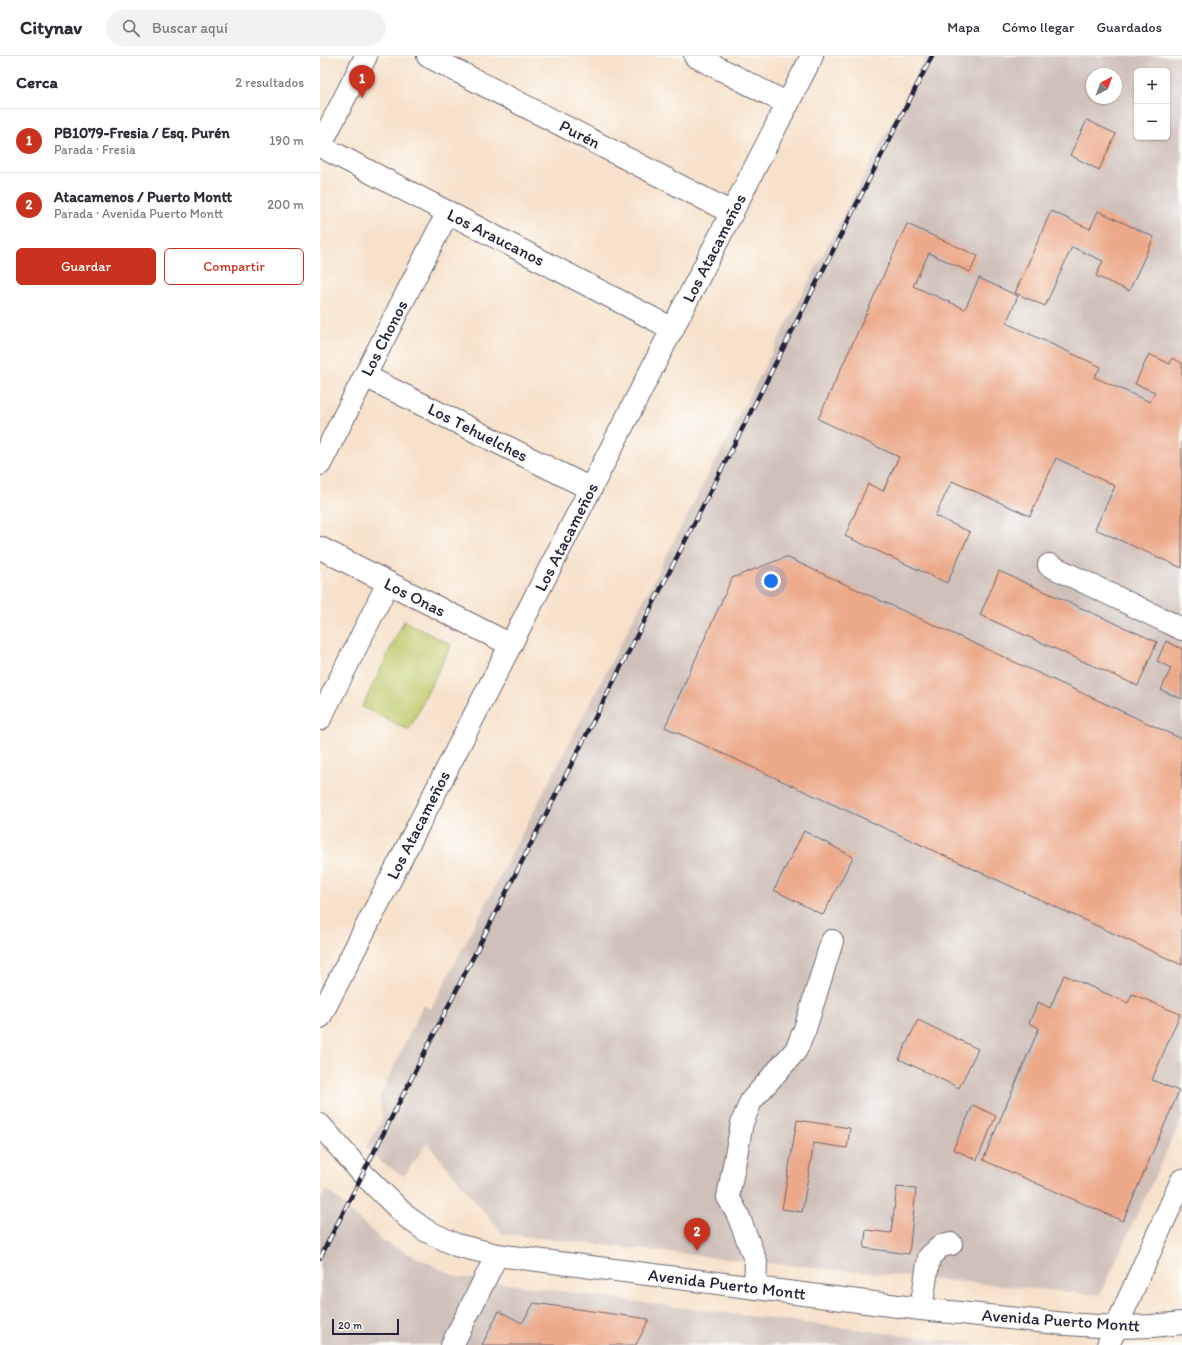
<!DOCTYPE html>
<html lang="es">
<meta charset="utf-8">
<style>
body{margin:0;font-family:Itim,sans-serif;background:#f2f2f3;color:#2b2b33}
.controls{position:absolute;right:12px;top:12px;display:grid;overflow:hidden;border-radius:6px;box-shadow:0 1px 3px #0004}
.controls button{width:36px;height:36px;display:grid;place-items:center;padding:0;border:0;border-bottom:1px solid #e1e1e2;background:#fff;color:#2b2b33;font:20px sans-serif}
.compass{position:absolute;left:766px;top:12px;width:36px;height:36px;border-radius:50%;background:#fff;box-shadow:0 1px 3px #0004;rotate:41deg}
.scale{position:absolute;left:12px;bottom:10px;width:67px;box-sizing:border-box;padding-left:4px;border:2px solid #22223b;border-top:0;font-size:11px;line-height:14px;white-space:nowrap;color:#22223b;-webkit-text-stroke:3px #fdfcf7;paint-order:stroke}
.you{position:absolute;left:451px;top:525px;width:14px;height:14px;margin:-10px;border:3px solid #fff;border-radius:50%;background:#1a73e8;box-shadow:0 0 0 6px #1a73e833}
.badge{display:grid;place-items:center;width:26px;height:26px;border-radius:50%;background:#c8321e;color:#fff;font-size:13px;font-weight:700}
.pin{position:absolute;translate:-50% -33px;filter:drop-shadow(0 1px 2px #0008)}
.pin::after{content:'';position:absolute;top:21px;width:14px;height:12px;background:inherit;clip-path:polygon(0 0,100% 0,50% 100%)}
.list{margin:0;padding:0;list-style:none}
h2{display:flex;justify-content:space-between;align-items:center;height:52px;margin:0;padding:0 16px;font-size:17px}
h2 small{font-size:13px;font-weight:400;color:#7c7c81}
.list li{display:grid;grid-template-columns:26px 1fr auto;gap:12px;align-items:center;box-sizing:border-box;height:64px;padding:0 16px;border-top:1px solid #e1e1e2}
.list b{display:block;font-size:15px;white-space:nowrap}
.list p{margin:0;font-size:13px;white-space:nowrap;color:#7c7c81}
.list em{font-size:13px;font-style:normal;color:#7c7c81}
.actions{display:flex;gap:8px;padding:12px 16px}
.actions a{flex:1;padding:9px 0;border:1px solid #c8321e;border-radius:6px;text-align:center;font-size:14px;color:#c8321e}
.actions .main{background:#c8321e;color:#fff}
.icon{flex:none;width:22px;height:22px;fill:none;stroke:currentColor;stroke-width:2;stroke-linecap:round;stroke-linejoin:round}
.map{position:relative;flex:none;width:862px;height:1289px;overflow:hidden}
header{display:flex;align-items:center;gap:24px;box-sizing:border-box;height:56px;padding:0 20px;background:#fff;border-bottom:1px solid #e1e1e2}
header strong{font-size:19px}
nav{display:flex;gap:22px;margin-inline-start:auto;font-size:14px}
.search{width:280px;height:36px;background:#f2f2f3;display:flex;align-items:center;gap:10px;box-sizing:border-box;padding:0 14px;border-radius:22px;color:#7c7c81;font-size:15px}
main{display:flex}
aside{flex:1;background:#fff}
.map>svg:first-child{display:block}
.industrial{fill:#cfc0ba;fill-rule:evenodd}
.green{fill:#bfcb6d;stroke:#707654}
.building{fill:#ecaa8b}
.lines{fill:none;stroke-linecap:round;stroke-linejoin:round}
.minor-casing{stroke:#6c656d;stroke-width:24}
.minor{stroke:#fff;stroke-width:22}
.rail-casing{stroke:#22223b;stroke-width:4.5}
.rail{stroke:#fdfcf7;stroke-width:3;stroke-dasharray:9;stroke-linecap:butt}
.labels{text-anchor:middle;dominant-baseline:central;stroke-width:3;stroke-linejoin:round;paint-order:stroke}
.street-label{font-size:17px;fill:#22223b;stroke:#fdfcf7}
</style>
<header>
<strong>Citynav</strong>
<div class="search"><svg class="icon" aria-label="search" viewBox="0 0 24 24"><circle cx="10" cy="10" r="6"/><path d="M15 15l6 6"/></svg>Buscar aquí</div>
<nav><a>Mapa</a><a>Cómo llegar</a><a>Guardados</a></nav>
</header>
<main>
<aside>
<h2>Cerca<small>2 resultados</small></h2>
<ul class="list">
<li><span class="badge">1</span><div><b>PB1079-Fresia / Esq. Purén</b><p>Parada · Fresia</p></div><em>190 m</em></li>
<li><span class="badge">2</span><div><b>Atacamenos / Puerto Montt</b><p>Parada · Avenida Puerto Montt</p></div><em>200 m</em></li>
</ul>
<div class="actions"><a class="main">Guardar</a><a>Compartir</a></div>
</aside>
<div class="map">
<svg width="862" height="1289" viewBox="0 0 862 1289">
<rect width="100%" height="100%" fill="#fdfcf7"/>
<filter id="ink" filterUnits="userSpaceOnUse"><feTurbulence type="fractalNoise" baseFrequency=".025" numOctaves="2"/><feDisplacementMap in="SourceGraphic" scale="8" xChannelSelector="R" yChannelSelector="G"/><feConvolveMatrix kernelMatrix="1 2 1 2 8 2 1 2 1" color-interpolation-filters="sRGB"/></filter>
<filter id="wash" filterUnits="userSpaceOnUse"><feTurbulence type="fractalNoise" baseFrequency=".012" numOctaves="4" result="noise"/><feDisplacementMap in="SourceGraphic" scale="16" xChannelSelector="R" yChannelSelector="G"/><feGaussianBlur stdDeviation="0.9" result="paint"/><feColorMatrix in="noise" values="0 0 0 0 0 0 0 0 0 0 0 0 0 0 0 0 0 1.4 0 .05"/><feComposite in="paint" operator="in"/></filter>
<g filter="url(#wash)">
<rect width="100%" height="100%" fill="#f6e1ca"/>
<g class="industrial">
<path d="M606,0H862V1062L780,1239L436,1206L183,1178L107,1087L84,1120L61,1106L46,1092L62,1063L59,1042L103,949L111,953ZM817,15H847V81H817ZM772,18H796V42H772Z"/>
<path d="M6,1133L63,1185L137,1221L357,1251L662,1289H0V1145Z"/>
</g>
<path class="green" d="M84,565L131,589L89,674L42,651Z"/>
<g id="blocks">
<g class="building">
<path d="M767,64L796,78L779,114L750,99Z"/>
<path d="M731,155L770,173L778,155L834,181L809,235L776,220L783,205L752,191L725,250L695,237Z"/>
<path d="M587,168L658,200L650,216L609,197L593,230L645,253L659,222L698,240L686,267L781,311L774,321L830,346L835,336L815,328L829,298L850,308L852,302L862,307V512L775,473L795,430L736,402L710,460L632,425L615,460L650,476L627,527L525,480L548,428L563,435L579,401L498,363Z"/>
<path d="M466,501L862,683V909L345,671L412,522Z"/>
<path d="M679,515L837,586L818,630L660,559Z"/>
<path d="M846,585L862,593V643L841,634L851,612L837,605Z"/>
<path d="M484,775L533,801L503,859L454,834Z"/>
<path d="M744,919L808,947L812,938L860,958L832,1024L859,1035L803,1165L663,1104L719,972L709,967L718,946L730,952Z"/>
<path d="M598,964L658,993L639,1032L579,1003Z"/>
<path d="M653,1049L676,1060L657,1104L633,1093Z"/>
<path d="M477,1064L530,1072L527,1092L494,1087L482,1156L462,1153Z"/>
<path d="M577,1131L596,1133L589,1198L544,1192L546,1174L571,1177Z"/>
<path d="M214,1247L329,1263L316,1289H162L179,1255L202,1267Z"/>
</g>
</g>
</g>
<g filter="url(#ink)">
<use href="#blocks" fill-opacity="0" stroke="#6c656d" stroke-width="1"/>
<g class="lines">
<g class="minor-casing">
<g id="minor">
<path d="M108,0L412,157"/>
<path d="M375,0L468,48"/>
<path d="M0,90L353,273"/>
<path d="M0,90L46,0"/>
<path d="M45,320L271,433"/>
<path d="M0,408L128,156"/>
<path d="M0,492L191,589"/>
<path d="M729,509L862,573"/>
<path d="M0,663L68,527"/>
<path d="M0,961L492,0"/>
<path d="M0,1069L43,1118L87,1161L105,1174L136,1189L177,1199L601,1253L746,1268L796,1271L832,1270L862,1267"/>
<path d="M435,1232L436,1206L418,1159L408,1141L422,1067L431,1045L476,994L485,973L512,885"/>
<path d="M601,1253L609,1201L621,1190L631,1188"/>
<path d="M132,1289L177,1199"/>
<path d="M788,1289L862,1124"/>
</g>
</g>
<use href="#minor" class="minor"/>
<g class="rail-casing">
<path id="rail" d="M0,1202L612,0"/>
</g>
<use href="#rail" class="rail"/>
</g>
</g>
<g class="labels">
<g class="street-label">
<text transform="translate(260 78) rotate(27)">Purén</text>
<text transform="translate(176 181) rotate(27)">Los Araucanos</text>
<text transform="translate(394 192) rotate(-63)">Los Atacameños</text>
<text transform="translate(64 282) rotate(-63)">Los Chonos</text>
<text transform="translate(158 376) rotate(27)">Los Tehuelches</text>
<text transform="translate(246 481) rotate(-63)">Los Atacameños</text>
<text transform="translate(95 541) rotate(27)">Los Onas</text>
<text transform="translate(98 769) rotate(-63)">Los Atacameños</text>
<text transform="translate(407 1228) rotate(7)">Avenida Puerto Montt</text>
<text transform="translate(741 1264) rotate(4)">Avenida Puerto Montt</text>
</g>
</g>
</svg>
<div class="controls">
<button>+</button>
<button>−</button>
</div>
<svg class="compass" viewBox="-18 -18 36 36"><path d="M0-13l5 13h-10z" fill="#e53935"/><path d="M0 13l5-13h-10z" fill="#7c7c81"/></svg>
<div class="scale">20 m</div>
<div class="you"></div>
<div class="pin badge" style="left:42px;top:42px">1</div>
<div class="pin badge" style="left:377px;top:1195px">2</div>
</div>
</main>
